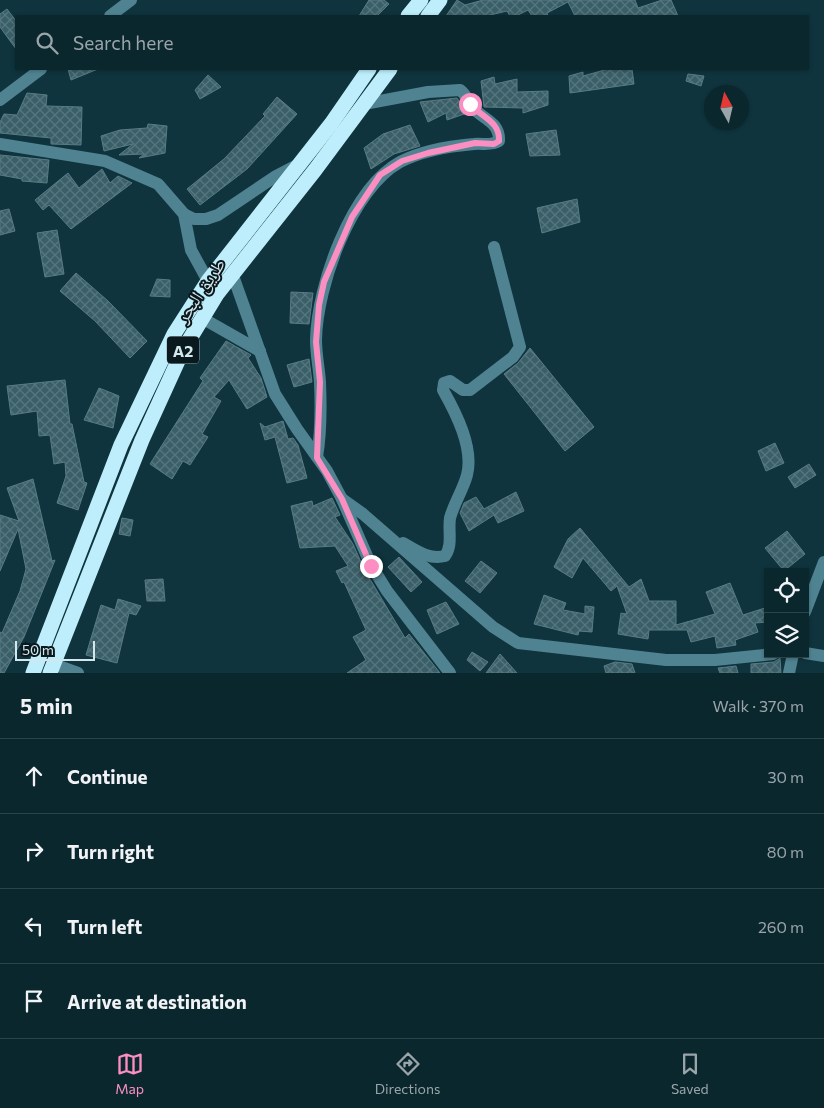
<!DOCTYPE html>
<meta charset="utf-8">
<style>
body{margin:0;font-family:Commissioner,"Noto Naskh Arabic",sans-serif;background:#142f36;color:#f1f3f6}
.controls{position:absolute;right:15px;bottom:15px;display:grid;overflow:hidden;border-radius:0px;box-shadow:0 1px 4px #0004}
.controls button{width:45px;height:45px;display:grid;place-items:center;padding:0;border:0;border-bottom:1px solid #2b444a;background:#0b272e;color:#f1f3f6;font:25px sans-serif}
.compass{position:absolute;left:704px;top:85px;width:45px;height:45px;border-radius:50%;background:#0b272e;box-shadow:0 1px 4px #0004;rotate:352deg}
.scale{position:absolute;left:15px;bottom:12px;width:80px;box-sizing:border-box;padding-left:5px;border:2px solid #d4e7ed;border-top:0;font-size:14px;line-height:18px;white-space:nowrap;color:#d4e7ed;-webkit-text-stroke:4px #0a191d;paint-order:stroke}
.stop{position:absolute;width:15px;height:15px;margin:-11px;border:4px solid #fc8fc2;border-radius:50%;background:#fff}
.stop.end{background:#fc8fc2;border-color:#fff;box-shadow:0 1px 5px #0008}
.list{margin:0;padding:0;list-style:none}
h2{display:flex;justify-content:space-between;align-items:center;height:65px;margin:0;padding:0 20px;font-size:21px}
h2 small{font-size:16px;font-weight:400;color:#9aa5aa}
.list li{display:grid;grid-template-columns:32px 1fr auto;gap:15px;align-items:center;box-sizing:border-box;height:75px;padding:0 20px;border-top:1px solid #2b444a}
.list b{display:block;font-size:19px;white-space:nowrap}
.list em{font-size:16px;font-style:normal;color:#9aa5aa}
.icon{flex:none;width:28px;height:28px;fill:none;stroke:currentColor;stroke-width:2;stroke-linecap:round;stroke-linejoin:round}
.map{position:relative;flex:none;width:824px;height:673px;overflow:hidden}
.search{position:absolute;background:#0b272e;box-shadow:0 1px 4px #0004;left:15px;right:15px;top:15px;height:55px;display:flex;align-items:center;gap:12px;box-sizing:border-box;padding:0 18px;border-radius:0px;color:#9aa5aa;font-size:19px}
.sheet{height:365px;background:#0b272e}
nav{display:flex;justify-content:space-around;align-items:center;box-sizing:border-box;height:70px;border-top:1px solid #2b444a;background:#0b272e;font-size:14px;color:#9aa5aa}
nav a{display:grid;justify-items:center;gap:2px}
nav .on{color:#fc8fc2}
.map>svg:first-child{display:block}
.building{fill:url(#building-cross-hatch);stroke:#587c86}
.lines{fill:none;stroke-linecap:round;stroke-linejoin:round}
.minor{stroke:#508391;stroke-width:12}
.highway{stroke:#beeefb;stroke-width:15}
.route{stroke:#fc8fc2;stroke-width:6}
.labels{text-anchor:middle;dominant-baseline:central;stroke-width:4;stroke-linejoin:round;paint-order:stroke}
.shield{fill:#0a191d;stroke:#97a9af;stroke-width:1}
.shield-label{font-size:16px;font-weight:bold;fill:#d4e7ed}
.street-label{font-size:18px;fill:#d4e7ed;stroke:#0a191d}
</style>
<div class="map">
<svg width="824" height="673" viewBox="0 0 824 673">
<defs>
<pattern id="building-cross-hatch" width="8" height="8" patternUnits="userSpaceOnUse" patternTransform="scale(1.25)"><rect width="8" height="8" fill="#3b5f68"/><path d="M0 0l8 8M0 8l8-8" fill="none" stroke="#56767e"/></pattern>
</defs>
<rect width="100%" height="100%" fill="#0f343d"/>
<g class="building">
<path d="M369,0H384L389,4L377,16H359Z"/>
<path d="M457,0L465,5L483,0H635L638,8L662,0H671L678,16H575L568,2L547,13L548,16H532L528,10L516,16H510L507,11L486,16H446Z"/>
<path d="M7,9L16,21V49L0,27V14Z"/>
<path d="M68,69H98L71,80Z"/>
<path d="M608,69H632L634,84L570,93L569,76L583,72V76Z"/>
<path d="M688,74L704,76L701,86L686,81Z"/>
<path d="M208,75L221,87L200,99L195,90Z"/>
<path d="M494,77L495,84L517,79V92L548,91V105L523,113V108L484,107L481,81Z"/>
<path d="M27,93L47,95L46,106L82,107L81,145L51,144V138L0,133V122L4,114L17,115Z"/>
<path d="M277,97L297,114L247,169L200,205L187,189L224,159L265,116L263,114Z"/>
<path d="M457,98L467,113L447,120L446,113L428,122L420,102Z"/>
<path d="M148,124L167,126L165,153L139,158L144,154L119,155L133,144L104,151L101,136L120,130L147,128Z"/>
<path d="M410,125L420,146L394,154L371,169L364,148L383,134Z"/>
<path d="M556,130L560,155L530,156L526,134Z"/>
<path d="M0,155L49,160L47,183L22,181V179L0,175Z"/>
<path d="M102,169L110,183L118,176L132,183L71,229L49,205L43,210L35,200L68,173L79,188Z"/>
<path d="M577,199L580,222L542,233L537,208Z"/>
<path d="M9,209L15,231L0,235V211Z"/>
<path d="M57,230L64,274L45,277L37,233Z"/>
<path d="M76,273L108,301L147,341L130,358L95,321L60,291Z"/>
<path d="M157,279L170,280V297L150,296Z"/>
<path d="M291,292L313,293L309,324L290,323Z"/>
<path d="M226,341L251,355L248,358L261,378L267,397L247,409L229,380L214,397L221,401L202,434L208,437L190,465L183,461L172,479L150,464L203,381L200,378Z"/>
<path d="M530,348L594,427L565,451L504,374L518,363Z"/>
<path d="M309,359L312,382L294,387L287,365Z"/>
<path d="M65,380L70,424H72L84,482L87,483L78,510L57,503L66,476L65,462L54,464L50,435L39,436L37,411L11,415L7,386Z"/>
<path d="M99,388L119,396L113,428L84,420Z"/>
<path d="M283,421L288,439L293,438L298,445L307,478L287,483L275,437L265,440L260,423L265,427Z"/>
<path d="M775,443L784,463L766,471L758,451Z"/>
<path d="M809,464L816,475L795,488L788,477Z"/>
<path d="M33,479L52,561L55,560L24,637L4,673H0V632L2,633L20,591L26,569L18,529L0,571V515L19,521L7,488Z"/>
<path d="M516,492L524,511L498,523L494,515L469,531L460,513L464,503L476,497L484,509Z"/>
<path d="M332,498L340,515L335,517L353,544L364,569L405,638L409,634L440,673H347L366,660L353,637L366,630L344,582L342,583L336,571L348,566L335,546L300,548L291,506L312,501L313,506Z"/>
<path d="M122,518L133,520L130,536L119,534Z"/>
<path d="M580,528L629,587L641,579L649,601H676V625L715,614L706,592L730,583L743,615L768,607V622L755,623L758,632L735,640L736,645L717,648L715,636L691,642L687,630H649L648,639L618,634L621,613L627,614L617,586L611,591L583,558L572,578L554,567L568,539Z"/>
<path d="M787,531L805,554L784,571L765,548Z"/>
<path d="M399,557L422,582L411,592L388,567Z"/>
<path d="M481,561L497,573L480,593L465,581Z"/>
<path d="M163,579L165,601H147L145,580Z"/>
<path d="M544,595L566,603L563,610L585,614V606L594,607L592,632L579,631L578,635L534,624Z"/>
<path d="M118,599L141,606L136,615L129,613L117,663L86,655L101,605L115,610Z"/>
<path d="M446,602L459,624L437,634L427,610Z"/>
<path d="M472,652L488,662L480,671L467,660Z"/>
<path d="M500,654L517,673H486Z"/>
<path d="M780,658L781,673H751V664L774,662Z"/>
<path d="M615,662L632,664L635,673H606L604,666Z"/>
<path d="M736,666L738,673H720L718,668Z"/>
</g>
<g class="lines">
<g class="minor">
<path d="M110,16L131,0"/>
<path d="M0,100L41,69"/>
<path d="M0,144L105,161L158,184L184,214L191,250L208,281"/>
<path d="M184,214L194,219H206L218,215L276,176L299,164"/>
<path d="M232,273L275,394L297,429L327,471L342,499L371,565L387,591L450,673"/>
<path d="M202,318L260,351"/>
<path d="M317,457C321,434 321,406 320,382C319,368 316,354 316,340C317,286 351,189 400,162C421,151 451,146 474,144C483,143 491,146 499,141C500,123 485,120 474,109C468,103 467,95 460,90L428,92L364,104"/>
<path d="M342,499L363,514L493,627L518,643L666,660H715L773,654"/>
<path d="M403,543C417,551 429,560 445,556C453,545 448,531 450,518C454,503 463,490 467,475C474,448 456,413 443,390L444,383L450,381L463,390H470L513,357L520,347L494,247"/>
<path d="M805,612L824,562"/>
<path d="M805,653L824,656"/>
<path d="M53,664L78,673"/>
<path d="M789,673L793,654"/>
</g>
<g class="highway">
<path d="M408,16L421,0"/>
<path d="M428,16L440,0"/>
<path d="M33,673L121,445L174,334L208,281L331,124L369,69"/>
<path d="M50,673L142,440L183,350L217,294L315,170L390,69"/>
</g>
</g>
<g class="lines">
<path class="route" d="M371,566L342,499L317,458L320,382L316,342L319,305L324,282L352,217L380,175L402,161L428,153L475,143L494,144L499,141C500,121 481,117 470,104"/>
</g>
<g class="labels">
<rect class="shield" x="167" y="336.5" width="32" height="27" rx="4"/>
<g class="shield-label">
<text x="183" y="350">A2</text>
</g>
<g class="street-label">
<text transform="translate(200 290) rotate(-56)">طريق البحر</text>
</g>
</g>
</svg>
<div class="controls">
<button><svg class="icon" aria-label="locate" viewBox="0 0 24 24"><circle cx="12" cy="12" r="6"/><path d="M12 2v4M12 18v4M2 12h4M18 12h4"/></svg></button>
<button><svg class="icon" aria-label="layers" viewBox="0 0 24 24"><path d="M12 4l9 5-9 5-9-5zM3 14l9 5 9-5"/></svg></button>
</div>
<svg class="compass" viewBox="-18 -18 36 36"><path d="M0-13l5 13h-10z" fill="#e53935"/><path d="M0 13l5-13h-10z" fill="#9aa5aa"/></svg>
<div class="scale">50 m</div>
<div class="stop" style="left:470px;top:104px"></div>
<div class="stop end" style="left:371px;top:566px"></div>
<div class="search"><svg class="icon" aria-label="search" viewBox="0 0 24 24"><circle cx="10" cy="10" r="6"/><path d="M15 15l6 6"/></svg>Search here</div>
</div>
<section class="sheet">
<h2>5 min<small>Walk · 370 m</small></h2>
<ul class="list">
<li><svg class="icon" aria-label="ahead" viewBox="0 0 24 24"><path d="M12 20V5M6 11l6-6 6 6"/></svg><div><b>Continue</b></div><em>30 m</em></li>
<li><svg class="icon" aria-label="right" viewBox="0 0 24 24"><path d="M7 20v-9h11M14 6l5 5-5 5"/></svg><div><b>Turn right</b></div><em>80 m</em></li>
<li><svg class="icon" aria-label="left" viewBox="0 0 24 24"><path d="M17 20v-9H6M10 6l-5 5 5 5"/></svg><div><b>Turn left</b></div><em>260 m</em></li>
<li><svg class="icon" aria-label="arrive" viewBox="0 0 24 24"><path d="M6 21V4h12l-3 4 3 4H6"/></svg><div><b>Arrive at destination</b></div></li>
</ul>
</section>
<nav>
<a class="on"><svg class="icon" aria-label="map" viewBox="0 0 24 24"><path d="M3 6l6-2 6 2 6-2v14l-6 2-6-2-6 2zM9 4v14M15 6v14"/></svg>Map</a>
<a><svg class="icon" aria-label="directions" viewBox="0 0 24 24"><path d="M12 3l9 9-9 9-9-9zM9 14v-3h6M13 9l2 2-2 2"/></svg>Directions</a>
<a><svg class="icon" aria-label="saved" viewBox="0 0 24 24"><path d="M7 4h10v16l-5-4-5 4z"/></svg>Saved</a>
</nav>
